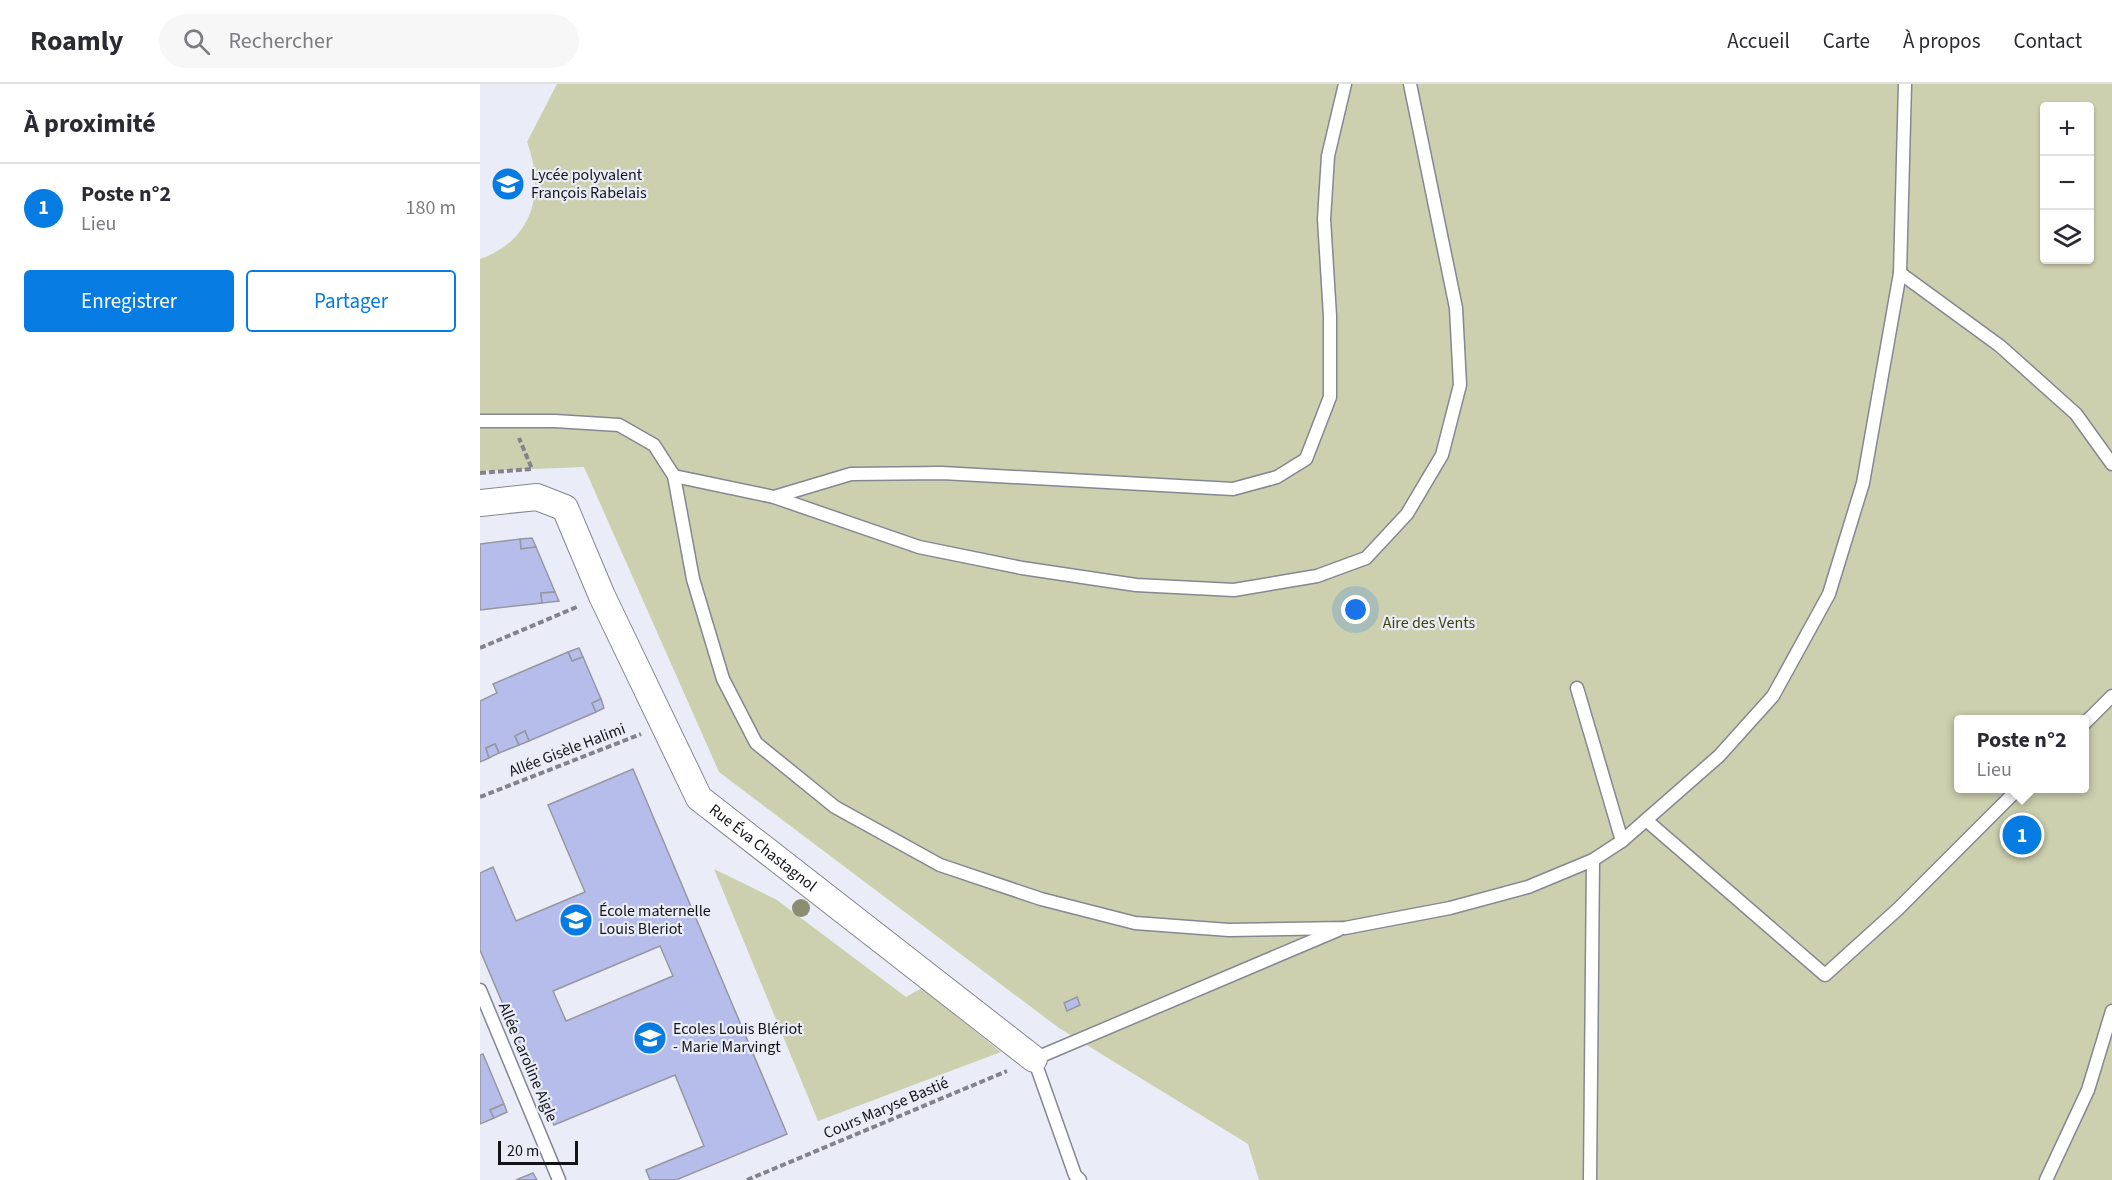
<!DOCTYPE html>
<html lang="fr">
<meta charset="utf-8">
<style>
body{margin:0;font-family:"Source Sans 3",sans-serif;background:#f7f7f7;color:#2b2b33}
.controls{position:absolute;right:18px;top:18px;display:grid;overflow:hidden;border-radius:6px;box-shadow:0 2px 4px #0004}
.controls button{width:54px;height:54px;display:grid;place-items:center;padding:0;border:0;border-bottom:2px solid #e1e1e2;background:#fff;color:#2b2b33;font:30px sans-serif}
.scale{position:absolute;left:18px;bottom:15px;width:80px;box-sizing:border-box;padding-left:6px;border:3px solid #131418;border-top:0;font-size:16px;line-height:21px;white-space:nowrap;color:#131418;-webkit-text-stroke:4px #eaecf7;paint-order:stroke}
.you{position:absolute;left:876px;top:526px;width:21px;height:21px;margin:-15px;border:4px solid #fff;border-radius:50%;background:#1a73e8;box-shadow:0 0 0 9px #1a73e833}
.badge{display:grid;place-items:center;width:39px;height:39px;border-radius:50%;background:#067ce3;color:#fff;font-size:20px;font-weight:700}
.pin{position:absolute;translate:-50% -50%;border:3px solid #fff;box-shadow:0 2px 6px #0006}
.popup{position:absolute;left:1474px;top:631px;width:135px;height:78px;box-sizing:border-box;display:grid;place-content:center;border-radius:6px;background:#fff;filter:drop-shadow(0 2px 4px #0005);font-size:20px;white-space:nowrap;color:#7c7c81}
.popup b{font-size:22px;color:#2b2b33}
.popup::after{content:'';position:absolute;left:50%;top:100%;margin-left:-12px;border:12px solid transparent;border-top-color:#fff}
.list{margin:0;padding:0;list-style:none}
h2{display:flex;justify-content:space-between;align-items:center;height:78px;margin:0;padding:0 24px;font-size:26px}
h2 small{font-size:20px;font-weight:400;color:#7c7c81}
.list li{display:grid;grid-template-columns:39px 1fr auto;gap:18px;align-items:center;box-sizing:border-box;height:90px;padding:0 24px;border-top:2px solid #e1e1e2}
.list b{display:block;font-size:22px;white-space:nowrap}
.list p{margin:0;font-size:20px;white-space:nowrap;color:#7c7c81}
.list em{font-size:20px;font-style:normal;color:#7c7c81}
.actions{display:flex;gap:12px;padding:18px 24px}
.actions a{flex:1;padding:14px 0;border:2px solid #067ce3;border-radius:6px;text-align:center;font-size:21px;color:#067ce3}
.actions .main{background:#067ce3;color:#fff}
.icon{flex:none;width:33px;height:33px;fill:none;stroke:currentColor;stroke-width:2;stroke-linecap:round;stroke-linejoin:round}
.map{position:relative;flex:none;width:1632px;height:1096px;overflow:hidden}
header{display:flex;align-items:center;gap:36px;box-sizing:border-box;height:84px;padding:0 30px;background:#fff;border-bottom:2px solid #e1e1e2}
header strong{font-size:28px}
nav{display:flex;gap:33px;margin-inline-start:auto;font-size:21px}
.search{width:420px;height:54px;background:#f7f7f7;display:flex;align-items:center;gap:15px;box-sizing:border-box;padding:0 21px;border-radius:33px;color:#7c7c81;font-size:22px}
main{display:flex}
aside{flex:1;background:#fff}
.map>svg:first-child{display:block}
.green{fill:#ccd0ae;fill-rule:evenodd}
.building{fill:#b7bdea;stroke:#9597a1;stroke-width:1.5;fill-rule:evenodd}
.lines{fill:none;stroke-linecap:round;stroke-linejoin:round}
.lane-casing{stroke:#858791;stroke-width:15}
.street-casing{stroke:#858791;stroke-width:28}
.path{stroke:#82838b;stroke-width:4;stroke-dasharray:6 3;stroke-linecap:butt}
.lane{stroke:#fff;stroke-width:12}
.street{stroke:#fff;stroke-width:26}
.tree{fill:#8c8e74}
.labels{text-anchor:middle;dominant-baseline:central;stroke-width:4.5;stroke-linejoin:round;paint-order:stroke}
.poi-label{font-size:16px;fill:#131418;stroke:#eaecf7;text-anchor:start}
.park-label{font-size:16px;fill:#3f4208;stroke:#eaecf7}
.street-label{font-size:16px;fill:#131418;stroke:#eaecf7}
</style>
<header>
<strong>Roamly</strong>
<div class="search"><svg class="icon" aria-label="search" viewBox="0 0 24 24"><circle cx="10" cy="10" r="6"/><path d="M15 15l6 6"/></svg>Rechercher</div>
<nav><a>Accueil</a><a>Carte</a><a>À propos</a><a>Contact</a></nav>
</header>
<main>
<aside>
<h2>À proximité<small></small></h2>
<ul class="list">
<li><span class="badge">1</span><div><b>Poste n°2</b><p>Lieu</p></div><em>180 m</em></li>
</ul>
<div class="actions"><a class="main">Enregistrer</a><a>Partager</a></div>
</aside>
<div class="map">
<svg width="1632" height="1096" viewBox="0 0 1632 1096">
<rect width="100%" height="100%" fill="#eaecf7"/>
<g class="green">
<path d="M77,0H1632V1096H779L768,1060L579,944L239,688L104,383L0,387V175C54,156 65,107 47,58ZM1564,22H1610V176H1564ZM1479,636H1605V704H1479Z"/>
<path d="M234,785L297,816L426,913L442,904L521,968L338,1037Z"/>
</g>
<g class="building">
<path d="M52,454L56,463L41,465L40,455Z"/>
<path d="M40,455L41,465L56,463L75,508L61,509L62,519L0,526V460Z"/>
<path d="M75,508L79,517L62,519L61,509Z"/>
<path d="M99,564L103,573L92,577L88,568Z"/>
<path d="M88,568L92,577L103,573L121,615L112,619L116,628L49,657L45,647L35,652L39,661L19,669L15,660L6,664L9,674L0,678V617L17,609L13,600Z"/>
<path d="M121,615L124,624L116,628L112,619Z"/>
<path d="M45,647L49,657L39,661L35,652Z"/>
<path d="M15,660L19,669L9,674L6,664Z"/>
<path d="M153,685L307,1050L196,1096H170L166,1086L224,1062L195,991L74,1041L0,866V789L13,783L36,837L105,808L68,721ZM180,862L193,892L86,937L73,907Z"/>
<path d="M1544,743L1550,749L1540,758L1534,752Z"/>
<path d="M597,913L600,921L587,927L584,919Z"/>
<path d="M3,970L24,1020L10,1026L14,1034L0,1040V971Z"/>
<path d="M24,1020L27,1028L14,1034L10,1026Z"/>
<path d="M53,1089L57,1096H36Z"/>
</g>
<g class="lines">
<g class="lane-casing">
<g id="lane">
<path d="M1420,189L1520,262L1596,330L1632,380"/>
<path d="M0,337H75L139,341L174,361L194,392L213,495L243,595L276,659L355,723L460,781L561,815L655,839L749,846L865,844L970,824L1048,803L1113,776L1142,757L1239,672L1293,612L1349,510L1383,399L1420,189L1425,0"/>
<path d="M194,392L294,413L439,463L542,484L656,501L754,506L837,492L886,474L927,430L962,371L980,301L976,224L930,0"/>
<path d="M294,413L371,390L462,389L753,405L797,393L826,375L850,313V232L844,135L848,72L865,0"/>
<path d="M1097,604L1142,757"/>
<path d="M1605,639L1632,612"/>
<path d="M1166,736L1345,891L1418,825L1539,704"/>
<path d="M0,906L79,1096"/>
<path d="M600,1096L595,1091L554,975L858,846"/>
<path d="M1110,1096L1113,776"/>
<path d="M1566,1096L1608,1006L1632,927"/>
</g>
</g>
<g class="street-casing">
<g id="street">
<path id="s1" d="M0,419L57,413L85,424L122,512L219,714L554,975"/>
</g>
</g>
<g class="path">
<path d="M0,389L52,385L39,354"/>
<path d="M0,564L99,522"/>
<path d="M0,713L161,650"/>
<path d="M267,1096L527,987"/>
</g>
<use href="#lane" class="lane"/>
<use href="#street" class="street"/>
</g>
<circle class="tree" cx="321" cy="824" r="9"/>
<defs>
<g id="school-disc" transform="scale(1.725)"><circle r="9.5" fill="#067ce3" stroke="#eaecf7"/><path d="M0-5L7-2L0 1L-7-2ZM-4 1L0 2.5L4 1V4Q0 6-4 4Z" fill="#fff"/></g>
</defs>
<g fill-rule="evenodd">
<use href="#school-disc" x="28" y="100"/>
<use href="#school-disc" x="96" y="836"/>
<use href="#school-disc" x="170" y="954"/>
</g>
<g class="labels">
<g class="poi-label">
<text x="51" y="91">Lycée polyvalent<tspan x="51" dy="18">François Rabelais</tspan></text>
<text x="119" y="827">École maternelle<tspan x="119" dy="18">Louis Bleriot</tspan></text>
<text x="193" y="945">Ecoles Louis Blériot<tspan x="193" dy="18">- Marie Marvingt</tspan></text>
</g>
<g class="park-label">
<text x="949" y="539">Aire des Vents</text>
</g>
<g class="street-label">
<text transform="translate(87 666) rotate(-21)">Allée Gisèle Halimi</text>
<text stroke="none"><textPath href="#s1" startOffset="488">Rue Éva Chastagnol</textPath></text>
<text transform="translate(48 978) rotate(67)">Allée Caroline Aigle</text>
<text transform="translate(406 1024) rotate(-23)">Cours Maryse Bastié</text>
</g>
</g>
</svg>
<div class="controls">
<button>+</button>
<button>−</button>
<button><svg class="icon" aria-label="layers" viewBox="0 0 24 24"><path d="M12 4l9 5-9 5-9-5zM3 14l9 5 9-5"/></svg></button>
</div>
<div class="scale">20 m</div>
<div class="you"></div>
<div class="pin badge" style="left:1542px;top:751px">1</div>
<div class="popup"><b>Poste n°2</b>Lieu</div>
</div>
</main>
